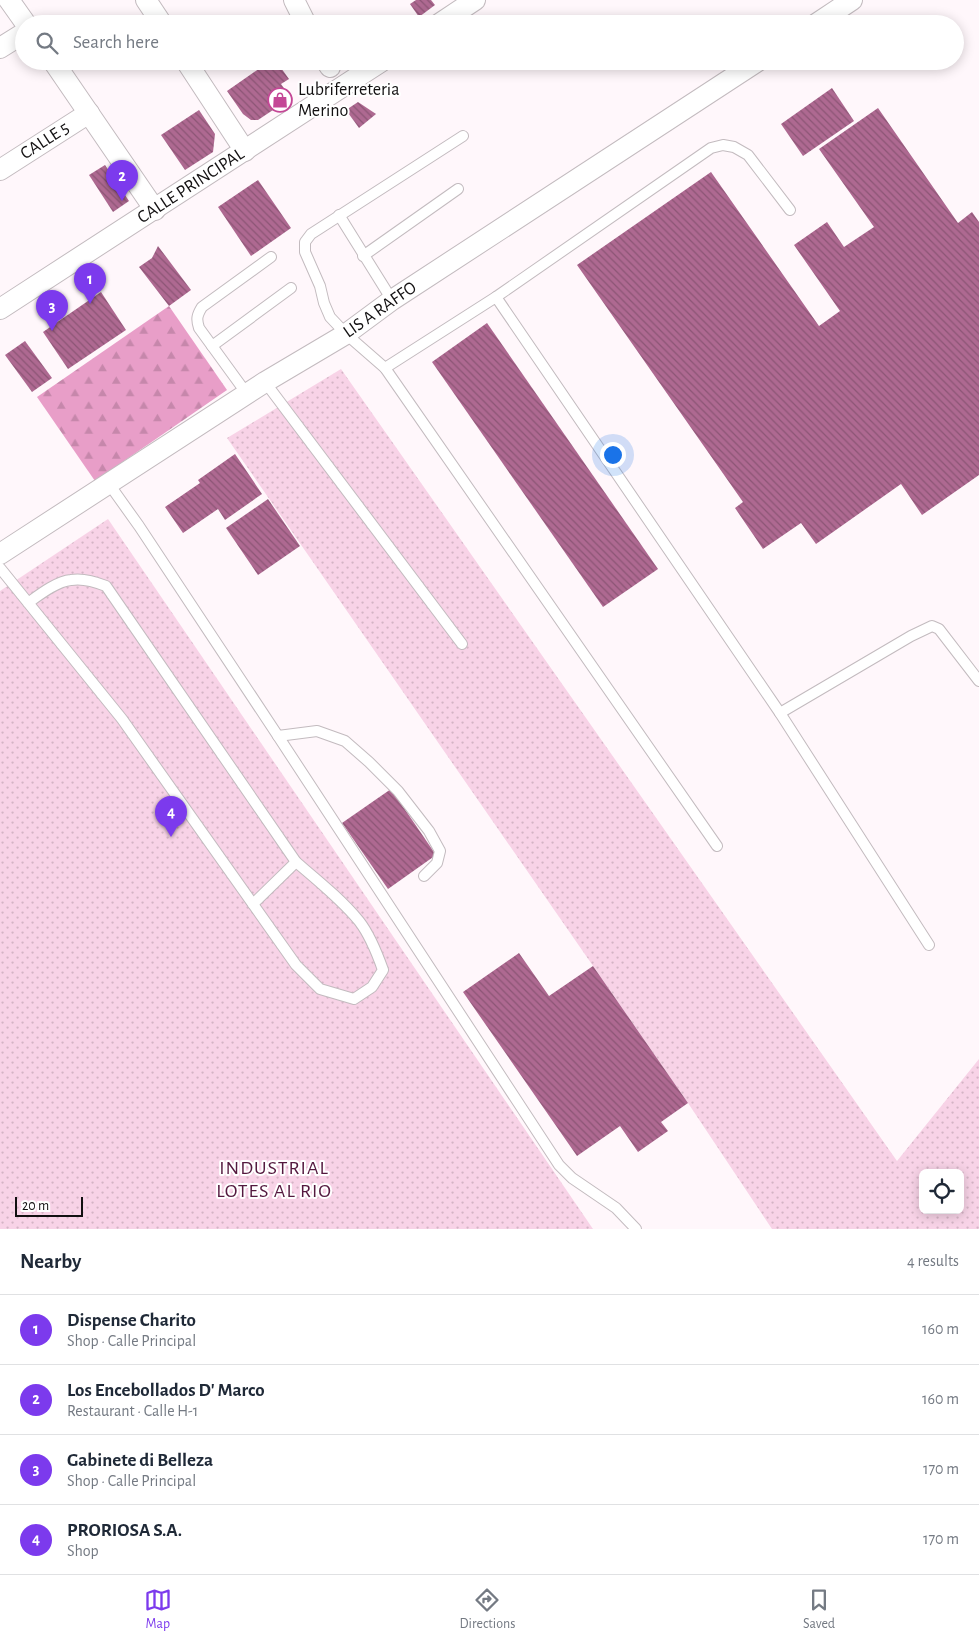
<!DOCTYPE html>
<meta charset="utf-8">
<style>
body{margin:0;font-family:"Alegreya Sans",sans-serif;background:#f2f2f3;color:#1f2937}
.controls{position:absolute;right:15px;bottom:15px;display:grid;overflow:hidden;border-radius:8px;box-shadow:0 2px 12px #0003}
.controls button{width:45px;height:45px;display:grid;place-items:center;padding:0;border:0;border-bottom:1px solid #e0e1e3;background:#fff;color:#1f2937;font:25px sans-serif}
.scale{position:absolute;left:15px;bottom:12px;width:68px;box-sizing:border-box;padding-left:5px;border:2px solid #121011;border-top:0;font-size:14px;line-height:18px;white-space:nowrap;color:#121011;-webkit-text-stroke:4px #fff;paint-order:stroke}
.you{position:absolute;left:612px;top:454px;width:18px;height:18px;margin:-12px;border:4px solid #fff;border-radius:50%;background:#1a73e8;box-shadow:0 0 0 8px #1a73e833}
.badge{display:grid;place-items:center;width:32px;height:32px;border-radius:50%;background:#7c3aed;color:#fff;font-size:16px;font-weight:700}
.pin{position:absolute;translate:-50% -41px;filter:drop-shadow(0 1px 2px #0008)}
.pin::after{content:'';position:absolute;top:26px;width:18px;height:15px;background:inherit;clip-path:polygon(0 0,100% 0,50% 100%)}
.list{margin:0;padding:0;list-style:none}
h2{display:flex;justify-content:space-between;align-items:center;height:65px;margin:0;padding:0 20px;font-size:21px}
h2 small{font-size:16px;font-weight:400;color:#747a83}
.list li{display:grid;grid-template-columns:32px 1fr auto;gap:15px;align-items:center;box-sizing:border-box;height:70px;padding:0 20px;border-top:1px solid #e0e1e3}
.list b{display:block;font-size:19px;white-space:nowrap}
.list p{margin:0;font-size:16px;white-space:nowrap;color:#747a83}
.list em{font-size:16px;font-style:normal;color:#747a83}
.icon{flex:none;width:28px;height:28px;fill:none;stroke:currentColor;stroke-width:2;stroke-linecap:round;stroke-linejoin:round}
.map{position:relative;flex:none;width:979px;height:1229px;overflow:hidden}
.search{position:absolute;background:#fff;box-shadow:0 2px 12px #0003;left:15px;right:15px;top:15px;height:55px;display:flex;align-items:center;gap:12px;box-sizing:border-box;padding:0 18px;border-radius:28px;color:#747a83;font-size:19px}
.sheet{height:345px;background:#fff}
nav{display:flex;justify-content:space-around;align-items:center;box-sizing:border-box;height:70px;border-top:1px solid #e0e1e3;background:#fff;font-size:14px;color:#747a83}
nav a{display:grid;justify-items:center;gap:2px}
nav .on{color:#7c3aed}
.map>svg:first-child{display:block}
.grass{fill:url(#grass-dots);fill-rule:evenodd}
.forest{fill:url(#forest-firs)}
.building{fill:url(#building-back-hatch)}
.lines{fill:none;stroke-linecap:round;stroke-linejoin:round}
.service-casing{stroke:#c3bbbf;stroke-width:12}
.minor-casing{stroke:#c3bbbf;stroke-width:22}
.service{stroke:#fff;stroke-width:10}
.minor{stroke:#fff;stroke-width:20}
.labels{text-anchor:middle;dominant-baseline:central;stroke-width:4;stroke-linejoin:round;paint-order:stroke}
.poi-label{font-size:18px;fill:#121011;stroke:#fff;text-anchor:start}
.street-label{font-size:18px;fill:#121011;stroke:#fff}
.quarter-label{font-size:20px;letter-spacing:1px;fill:#54193f;stroke:#fff}
</style>
<div class="map">
<svg width="979" height="1229" viewBox="0 0 979 1229">
<defs>
<pattern id="grass-dots" width="8" height="8" patternUnits="userSpaceOnUse" patternTransform="scale(1.25)"><rect width="8" height="8" fill="#f8d3e7"/><path d="M2 2h.1M6 6h.1" fill="none" stroke="#d4b4c5" stroke-width="1.8" stroke-linecap="round"/></pattern>
<pattern id="forest-firs" width="22" height="20" patternUnits="userSpaceOnUse" patternTransform="scale(1.25)"><rect width="22" height="20" fill="#e89ec8"/><path d="M5 1l3.5 6h-7zM16 11l3.5 6h-7z" fill="#c687ab"/></pattern>
<pattern id="building-back-hatch" width="6" height="6" patternUnits="userSpaceOnUse" patternTransform="scale(1.25)"><rect width="6" height="6" fill="#ae6991"/><path d="M-1 5l2 2M0 0l6 6M5-1l2 2" fill="none" stroke="#8c5575"/></pattern>
</defs>
<rect width="100%" height="100%" fill="#fff7fb"/>
<g class="grass">
<path d="M341,369L897,1161L979,1059V1229H772L688,1103L227,438ZM923,1173H960V1210H923Z"/>
<path d="M108,519L593,1229H0V591Z"/>
</g>
<path class="forest" d="M169,306L227,390L95,481L37,397Z"/>
<g class="building">
<path d="M416,0H431L435,5L419,17L410,4Z"/>
<path d="M270,61H276L289,79L281,84L291,98L258,120H251L243,114L227,91Z"/>
<path d="M832,88L854,121L803,156L781,124Z"/>
<path d="M358,102L376,114L359,128L346,110Z"/>
<path d="M878,108L958,223L972,212L979,222V475L922,515L901,484L816,544L801,523L763,549L735,508L743,502L577,265L711,172L819,326L840,311L794,245L827,222L844,247L874,227L819,149Z"/>
<path d="M199,110L215,134L213,152L185,170L161,135Z"/>
<path d="M105,165L129,201L113,212L89,175Z"/>
<path d="M258,180L291,228L251,256L218,207Z"/>
<path d="M158,246L191,290L169,306L139,267L152,258Z"/>
<path d="M101,292L126,330L68,369L43,332Z"/>
<path d="M487,323L658,569L603,607L432,362Z"/>
<path d="M25,341L52,378L32,392L5,355Z"/>
<path d="M235,454L262,494L225,520L218,509L183,533L165,507L200,483L198,480Z"/>
<path d="M268,499L300,546L258,575L226,528Z"/>
<path d="M391,789L436,855L388,889L342,823Z"/>
<path d="M519,953L549,996L593,966L688,1103L661,1122L668,1131L638,1152L620,1126L577,1156L463,992Z"/>
</g>
<g class="lines">
<g class="service-casing">
<g id="service">
<path d="M463,136L311,234L305,242V252L320,286L324,303L330,317L346,334L385,368L717,846"/>
<path d="M339,215L392,300"/>
<path d="M363,256L458,189"/>
<path d="M496,297L711,148L723,145L734,147L748,155L790,210"/>
<path d="M212,346L291,288"/>
<path d="M385,368L496,297L780,713L911,636L932,626L939,629L979,681"/>
<path d="M265,382L462,644"/>
<path d="M247,394L199,328C196,319 197,315 202,307L271,257"/>
<path d="M109,484L139,526L278,736L559,1165L572,1178L616,1208L636,1229"/>
<path d="M0,568L122,719L296,965L320,989L354,999L372,987L383,970C377,953 370,935 359,921C341,899 317,880 296,862L106,586C96,582 82,578 71,580C57,581 39,595 28,603"/>
<path d="M780,713L929,945"/>
<path d="M278,736L317,731L345,741L369,762L398,791L429,831L440,851L437,863L424,876"/>
<path d="M253,904L296,862"/>
</g>
</g>
<g class="minor-casing">
<g id="minor">
<path d="M9,0L26,24"/>
<path d="M146,0L162,24"/>
<path d="M294,0L306,24"/>
<path d="M439,24L475,0"/>
<path d="M816,24L852,0"/>
<path d="M0,48L24,33"/>
<path d="M53,61L155,210"/>
<path d="M186,61L245,151"/>
<path d="M326,61L330,67"/>
<path d="M0,170L89,113"/>
<path d="M0,309L382,61"/>
<path d="M0,554L265,382L346,334L392,300L758,61"/>
</g>
</g>
<use href="#service" class="service"/>
<use href="#minor" class="minor"/>
</g>
<defs>
<g id="shop-ring" transform="scale(1.25)"><circle r="9.5" fill="#fff" stroke="#c44796" stroke-width="1.5"/><path d="M-5-2.5h2.3a2.7 3.5 0 0 1 5.4 0H5L5.5 6h-11ZM-1.5-2.5h3a1.5 2.3 0 0 0-3 0Z" fill="#c44796"/></g>
</defs>
<g fill-rule="evenodd">
<use href="#shop-ring" x="280" y="100"/>
</g>
<g class="labels">
<g class="poi-label">
<text x="298" y="90">Lubriferreteria<tspan x="298" dy="21">Merino</tspan></text>
</g>
<g class="street-label">
<text transform="translate(45 141) rotate(-33)">CALLE 5</text>
<text transform="translate(191 186) rotate(-33)">CALLE PRINCIPAL</text>
<text transform="translate(380 310) rotate(-35)">LIS A RAFFO</text>
</g>
<g class="quarter-label">
<text x="274" y="1168">INDUSTRIAL<tspan x="274" dy="23">LOTES AL RIO</tspan></text>
</g>
</g>
</svg>
<div class="controls">
<button><svg class="icon" aria-label="locate" viewBox="0 0 24 24"><circle cx="12" cy="12" r="6"/><path d="M12 2v4M12 18v4M2 12h4M18 12h4"/></svg></button>
</div>
<div class="scale">20 m</div>
<div class="you"></div>
<div class="pin badge" style="left:90px;top:304px">1</div>
<div class="pin badge" style="left:122px;top:201px">2</div>
<div class="pin badge" style="left:52px;top:331px">3</div>
<div class="pin badge" style="left:171px;top:837px">4</div>
<div class="search"><svg class="icon" aria-label="search" viewBox="0 0 24 24"><circle cx="10" cy="10" r="6"/><path d="M15 15l6 6"/></svg>Search here</div>
</div>
<section class="sheet">
<h2>Nearby<small>4 results</small></h2>
<ul class="list">
<li><span class="badge">1</span><div><b>Dispense Charito</b><p>Shop · Calle Principal</p></div><em>160 m</em></li>
<li><span class="badge">2</span><div><b>Los Encebollados D' Marco</b><p>Restaurant · Calle H-1</p></div><em>160 m</em></li>
<li><span class="badge">3</span><div><b>Gabinete di Belleza</b><p>Shop · Calle Principal</p></div><em>170 m</em></li>
<li><span class="badge">4</span><div><b>PRORIOSA S.A.</b><p>Shop</p></div><em>170 m</em></li>
</ul>
</section>
<nav>
<a class="on"><svg class="icon" aria-label="map" viewBox="0 0 24 24"><path d="M3 6l6-2 6 2 6-2v14l-6 2-6-2-6 2zM9 4v14M15 6v14"/></svg>Map</a>
<a><svg class="icon" aria-label="directions" viewBox="0 0 24 24"><path d="M12 3l9 9-9 9-9-9zM9 14v-3h6M13 9l2 2-2 2"/></svg>Directions</a>
<a><svg class="icon" aria-label="saved" viewBox="0 0 24 24"><path d="M7 4h10v16l-5-4-5 4z"/></svg>Saved</a>
</nav>
